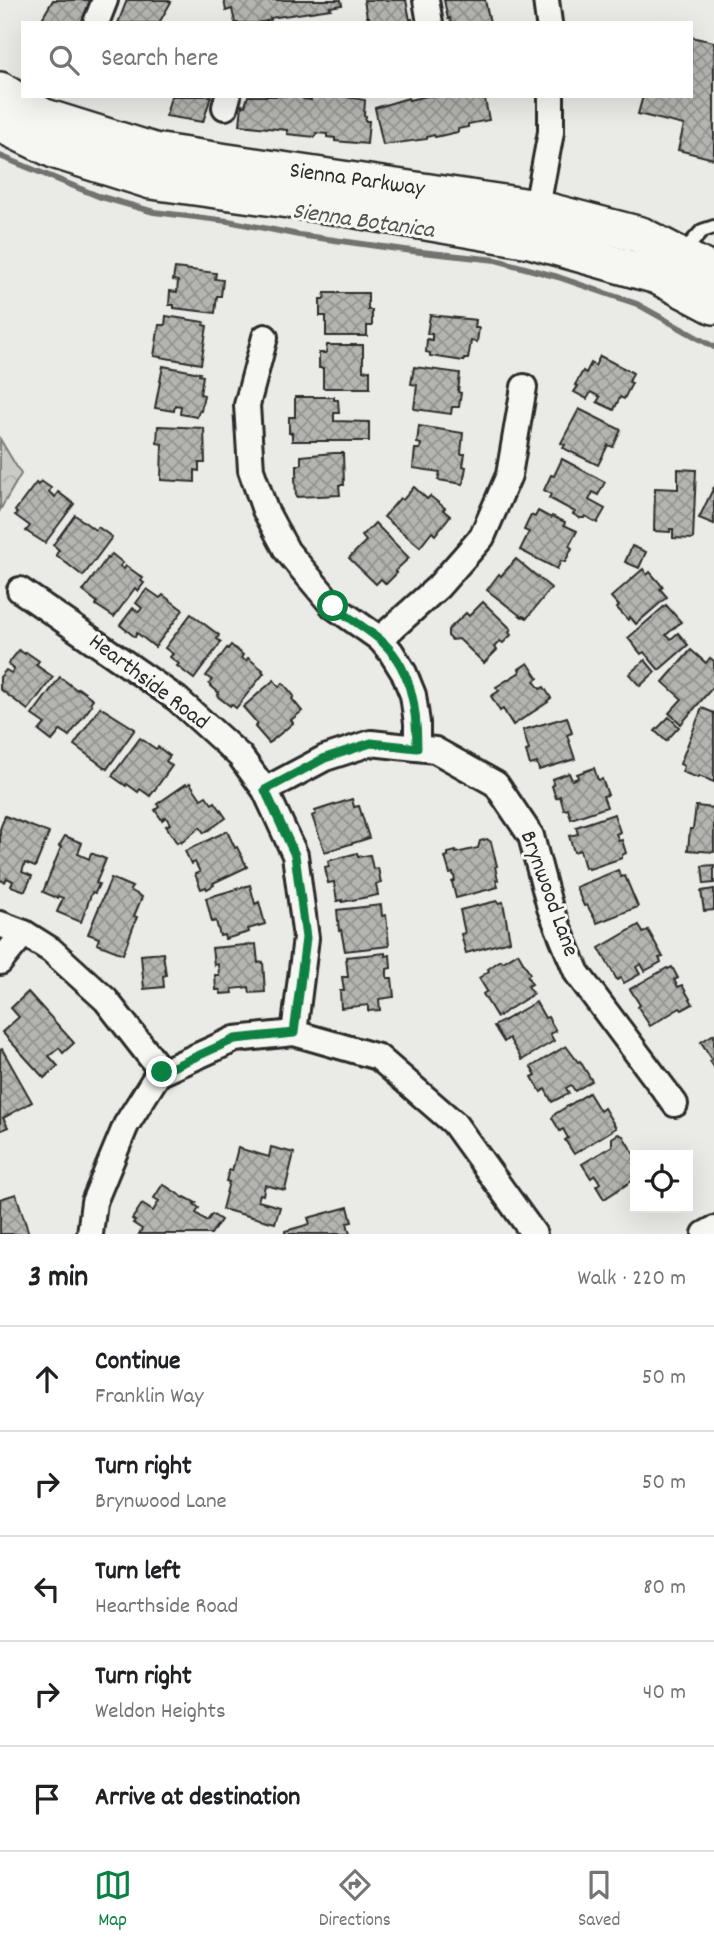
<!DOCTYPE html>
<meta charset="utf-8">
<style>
body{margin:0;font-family:Dekko,sans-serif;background:#f2f2f2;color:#202124}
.controls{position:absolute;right:21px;bottom:21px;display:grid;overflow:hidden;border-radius:0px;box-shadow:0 7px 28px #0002}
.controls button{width:63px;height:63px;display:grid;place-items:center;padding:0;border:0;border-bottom:2px solid #e0e0e0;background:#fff;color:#202124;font:35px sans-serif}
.stop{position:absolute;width:21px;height:21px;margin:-16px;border:5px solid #0b8043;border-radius:50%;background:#fff}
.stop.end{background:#0b8043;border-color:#fff;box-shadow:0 2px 7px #0008}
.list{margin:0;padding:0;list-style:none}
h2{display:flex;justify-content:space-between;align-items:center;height:91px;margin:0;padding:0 28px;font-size:30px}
h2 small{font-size:23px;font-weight:400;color:#757577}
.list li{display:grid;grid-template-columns:46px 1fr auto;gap:21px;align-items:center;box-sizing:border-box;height:105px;padding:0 28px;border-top:2px solid #e0e0e0}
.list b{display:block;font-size:26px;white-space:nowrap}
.list p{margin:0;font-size:23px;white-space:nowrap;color:#757577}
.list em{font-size:23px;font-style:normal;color:#757577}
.icon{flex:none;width:38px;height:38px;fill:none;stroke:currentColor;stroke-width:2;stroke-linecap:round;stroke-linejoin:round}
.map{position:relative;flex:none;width:714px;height:1234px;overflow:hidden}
.search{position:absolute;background:#fff;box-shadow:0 7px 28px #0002;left:21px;right:21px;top:21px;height:77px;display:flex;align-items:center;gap:18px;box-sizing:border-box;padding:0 24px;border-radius:0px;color:#757577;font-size:26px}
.sheet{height:616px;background:#fff}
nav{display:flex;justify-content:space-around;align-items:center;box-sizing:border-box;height:98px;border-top:2px solid #e0e0e0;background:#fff;font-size:19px;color:#757577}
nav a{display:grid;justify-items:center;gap:4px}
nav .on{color:#0b8043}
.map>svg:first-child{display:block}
.park{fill:url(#park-crowns);stroke:#7a7a79;stroke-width:2}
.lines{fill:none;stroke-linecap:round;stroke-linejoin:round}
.stream{stroke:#727270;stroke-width:6}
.building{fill:url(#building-cross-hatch);stroke:#2b2b2b;stroke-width:2}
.lane-casing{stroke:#2b2b2b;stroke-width:18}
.street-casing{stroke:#2b2b2b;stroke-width:30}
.secondary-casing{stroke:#2b2b2b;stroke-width:40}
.lane{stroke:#f6f6f2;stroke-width:12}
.street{stroke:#f6f6f2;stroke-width:24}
.secondary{stroke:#f6f6f2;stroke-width:35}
.route{stroke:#0b8043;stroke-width:9}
.labels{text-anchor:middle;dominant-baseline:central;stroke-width:6;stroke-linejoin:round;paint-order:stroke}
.street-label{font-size:23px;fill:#2b2b2b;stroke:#f6f6f2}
.water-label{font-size:24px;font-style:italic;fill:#545453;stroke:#f6f6f2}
</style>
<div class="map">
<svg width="714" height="1234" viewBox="0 0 714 1234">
<defs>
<pattern id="park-crowns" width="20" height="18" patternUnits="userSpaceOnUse" patternTransform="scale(1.75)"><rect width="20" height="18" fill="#cacac7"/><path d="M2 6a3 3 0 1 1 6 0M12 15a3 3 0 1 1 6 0" fill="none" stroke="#aeaeab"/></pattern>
<pattern id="building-cross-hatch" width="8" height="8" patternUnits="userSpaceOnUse" patternTransform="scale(1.75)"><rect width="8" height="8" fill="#b4b4b1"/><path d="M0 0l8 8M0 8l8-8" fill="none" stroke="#939390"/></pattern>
</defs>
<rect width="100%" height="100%" fill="#eaeae6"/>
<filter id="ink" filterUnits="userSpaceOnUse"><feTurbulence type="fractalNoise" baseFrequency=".0143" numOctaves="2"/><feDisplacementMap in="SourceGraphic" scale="14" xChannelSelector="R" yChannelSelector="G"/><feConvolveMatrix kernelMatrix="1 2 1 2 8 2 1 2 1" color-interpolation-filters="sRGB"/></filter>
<g filter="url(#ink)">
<path class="park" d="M0,439L21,474L0,510Z"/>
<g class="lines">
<path class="stream" d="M0,156L98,196L154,212L228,221L299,235L412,251L496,260L558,277L637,304L714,347"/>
</g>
<g class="building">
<path d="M53,0H94L88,23L40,22Z"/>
<path d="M127,0H167L171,2L159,23H118Z"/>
<path d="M224,0H341L342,5L330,7L331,9L270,18L271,20L257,23H235L232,9L226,11Z"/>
<path d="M364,0H406L410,20L412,19V23H370L369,17H367Z"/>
<path d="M444,0H485L490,23H451L450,18L448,19Z"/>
<path d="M691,37L714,42V159L678,150L684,125L638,114L643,96H691Z"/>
<path d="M171,96H211L203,122L166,116Z"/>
<path d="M248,96H303V99L311,100V96H341L365,100L364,116H366L365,121H369L367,144L335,141V138L327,137V134L316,133L315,137L287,134V130L240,125L242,105L245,106Z"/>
<path d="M427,96H482L483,100L485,99L489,120L468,124V127L458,129V132L435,137L434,135L427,137V139L383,145L375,108L408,98L409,100Z"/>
<path d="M175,268L216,273L215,279L223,280L221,296H217L215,313L174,308V305H169L170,291L177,292L178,281L173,280Z"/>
<path d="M325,293H368V310H372V326H367V336H326V316H320V299H324Z"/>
<path d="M430,315L476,320L475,328H479L477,342L471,341L468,359H464V361L430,356V353L426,352L427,339L432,340V334H427Z"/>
<path d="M166,316L204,322L203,325L207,326L201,364L154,356L159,325H165Z"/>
<path d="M327,345H363V371L370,370V388H323V368H319V353H326Z"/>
<path d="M600,356L633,373L629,382L632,383L624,399L620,397L614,410L597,402L600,397L591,392L587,399L574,392L578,386L575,385L583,371L586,373L591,363L595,366Z"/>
<path d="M163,366L200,373L199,375L203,376L200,394L204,395L201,411H199L197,417L180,414L181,406L175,405L174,411L155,408Z"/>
<path d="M414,367L460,373L458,392L461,393L459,407H452L451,414L414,409L417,385L411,384Z"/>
<path d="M295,397H334V400H338L339,413H334V421L369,422V441H292V433H289V417H295Z"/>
<path d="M579,409L621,430L613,447L608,445L598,465L563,448L565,445L561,443Z"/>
<path d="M158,426L204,428L205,463H199V471L195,470V482L161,480L162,444L157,443Z"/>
<path d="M419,426L463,433L461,454H465L463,466L466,467L463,484L438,480L440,472L413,468L415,449H420L421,444L417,443Z"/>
<path d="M334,453H343L344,485H339L340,495L296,497L295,477L297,476V465H301V456Z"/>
<path d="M562,459L605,482L598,495L593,492L589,500L605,509L597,523L585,516L584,518H580L573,514L575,512L549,498L551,494L544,490L551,475L554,476Z"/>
<path d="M678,469L696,470L693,539L673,538V529H670V532L654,531L655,488L678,489Z"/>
<path d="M41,481L51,488L49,492L55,497L58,492L74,504L45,543L26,531L30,526L15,515L17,513L15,511L36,483L38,485Z"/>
<path d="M414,487L427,499L430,496L445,508L443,510L450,516L435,535L432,532L420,547L384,517L400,498L403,500Z"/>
<path d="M714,487V524L699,518Z"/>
<path d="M538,511L551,518L552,516L565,522L564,525L577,531L569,546L572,548L565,562L561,561L557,569L520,550L529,532L524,530L531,515L535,517Z"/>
<path d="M75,515L95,530L98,527L112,537L83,576L56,555L59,550L53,545Z"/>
<path d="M375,523L409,558L395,571L397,573L386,584L381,579L376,584L349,558L366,541L362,536Z"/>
<path d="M632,546L646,552L639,568L625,562Z"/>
<path d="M112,554L123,563L120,566L124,569L126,566L143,578L141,581L144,583L138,591L135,588L114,617L96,605L97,602L83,591L107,558L108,559Z"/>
<path d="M516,559L551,588L527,618L523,616L522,617L487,590L499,574L501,576Z"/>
<path d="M643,569L647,575L650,572L663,587L660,589L667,597L636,624L630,617L628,620L617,608L619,606L611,597Z"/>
<path d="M147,589L160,598L163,595L183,610L155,647L137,633L135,637L120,625L133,608L139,612L142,608L136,603Z"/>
<path d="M483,602L511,629L509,632L511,635L503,643L500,641L494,647L497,650L484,663L459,639L452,640L448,636V630L466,613L469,616Z"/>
<path d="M666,605L681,622L666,635L671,639L678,633L688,645L659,670L644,652L641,654L628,638Z"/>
<path d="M191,614L219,635L217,639L221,642L194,679L177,666L179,664L170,657L173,654L165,648Z"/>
<path d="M231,645L243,655L241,658L246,661L248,658L263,670L262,671L264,673L236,708L231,704L230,706L217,696L219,693L209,684L212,680L206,676L227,648L228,649Z"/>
<path d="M19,650L25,654L26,652L39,661L36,665L53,677L28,710L0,689V677L6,670L11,673L14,669L8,664Z"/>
<path d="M691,650L706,663L710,658L714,661V686L681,724L669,713L682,699L663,682Z"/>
<path d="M645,660L655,672L640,686L629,674Z"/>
<path d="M528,663L538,678L534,681L540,689L544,687L551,698L547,701L548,702L513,725L503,709L500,711L491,696L499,691L496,687L520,672L519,669Z"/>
<path d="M60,677L77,690L78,688L93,699L90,703L92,705L69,736L61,730L52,741L39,731L45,724L32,715Z"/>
<path d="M274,680L279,687L283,683L294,696L292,699L302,711L291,720L293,723L269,743L255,727L258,724L243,707Z"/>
<path d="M100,707L135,729L107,769L74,745Z"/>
<path d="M702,708L714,713V782L699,776L698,778L682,772L684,766L680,764Z"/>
<path d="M567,717L572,733L567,735L575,759L539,770L537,763L530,765L526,751L529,750L523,730Z"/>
<path d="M669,717L679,727L666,741L655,731Z"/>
<path d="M140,738L156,749L158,747L170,756L166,761L172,766L150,796L140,789L138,792L127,784L126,786L112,776Z"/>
<path d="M594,768L598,780L602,779L608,795L603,796L607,807L571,819L568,809L564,810L560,796L556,798L552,786L554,785L552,779L569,773L572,780L578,778L577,774Z"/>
<path d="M190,783L201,799L206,796L212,804L215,802L226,818L204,833L200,827L181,843L180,841L177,843L166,826L170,824L166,817L162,820L155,810L159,807L157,804L186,784L187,785Z"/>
<path d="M352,799L354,807L359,806L369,838L325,852L312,816L316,814L315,811Z"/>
<path d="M696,806L714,808V852L688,850L690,829H693Z"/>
<path d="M614,814L620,832L616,834L619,841L622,840L626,853L622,855V858L589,869L588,867L585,868L580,850L574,852L569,836L578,834L576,827Z"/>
<path d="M5,816L49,833L35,867L25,863L22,872L32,876L25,891L11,886L13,881L7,878L5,882L0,880V829Z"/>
<path d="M227,831L235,848L237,847L247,867L213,883L214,885L207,889L206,887L201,889L195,874L200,872L195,862L191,864L185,851Z"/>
<path d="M65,836L82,843L78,854L89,859L91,853L106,859L96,883L99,884L95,893L92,892L81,922L57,912L63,898L58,896L57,898L43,892L61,847L59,846Z"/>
<path d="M487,839L491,842L497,866L495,867L498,880H496L498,887L456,898L452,882L455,880L453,873L450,874L445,857L448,856V853L456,851V853L478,848L480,841Z"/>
<path d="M357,853L358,857L370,855L373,869L378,868L381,883L376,884L378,895L342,902V900L337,901L334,882L328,883L325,867L329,866L328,861Z"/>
<path d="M714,865V883L704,884L702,866Z"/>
<path d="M618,870L621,877L625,876L638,907L597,923L587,905L584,906L576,887Z"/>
<path d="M111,878L132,887L130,890L142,897L134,916L137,917L123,954L97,944L99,938L88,934Z"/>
<path d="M250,885L255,904L259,902L265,924L248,929L249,932L225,939L224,935L220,936L216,921L212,922L206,898Z"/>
<path d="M714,889V910L704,911L701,891Z"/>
<path d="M497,901L498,903L503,902L510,941L466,953L461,934L465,933L460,910Z"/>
<path d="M381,905L382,916L386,915L389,946L345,951L341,930L339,931L337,910Z"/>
<path d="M639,925L643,933L648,930L663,957L659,958L661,962L645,971L641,964L636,967L640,974L624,983L621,978L617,980L599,948Z"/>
<path d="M256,944L258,963L263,962L265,992L250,993L249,987L232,989L233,993L221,994L220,990H216L215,975H219L218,964L214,965L212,948Z"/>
<path d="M163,953L166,975L163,976L164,987L144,989L141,955Z"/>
<path d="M385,953V956L390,955L391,968L387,969V978H392L394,997L379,999L380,1010L368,1011V1005L341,1008L340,991H344L342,977H348L346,957Z"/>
<path d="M518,953L530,974L527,976L532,984L528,986L533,994L497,1017L483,994L487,991L479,978L489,971L488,969L501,960L503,962Z"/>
<path d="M672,967L678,978L674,980L678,987L682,985L693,1004L682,1010L680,1008L650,1026L638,1007L640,1005L630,989L667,968L668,969Z"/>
<path d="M28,992L74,1043L63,1053L59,1048L49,1056L58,1066L44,1078L2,1032L19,1017L11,1008Z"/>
<path d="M536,1002L545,1018L548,1017L556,1031L550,1034L554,1041L522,1060L509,1038L504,1042L494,1026Z"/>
<path d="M714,1034V1067L710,1061L712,1059L701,1042Z"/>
<path d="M566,1046L578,1062L580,1061L592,1081L575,1091L571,1085L566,1088L569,1093L552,1102L545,1089L541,1092L532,1077L536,1075L531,1067Z"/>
<path d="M2,1049L32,1102L3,1118L8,1127L0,1131V1050Z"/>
<path d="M589,1093L600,1111L604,1108L616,1128L574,1154L565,1140L568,1138L563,1129L560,1131L552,1118L555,1114Z"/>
<path d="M618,1134L623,1136L635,1156L634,1159L635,1161V1179L604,1199L596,1186L600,1183L595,1175L591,1178L582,1164L612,1146V1138Z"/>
<path d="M271,1147L294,1153L285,1190L265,1185L263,1195L260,1194L258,1201L280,1207L275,1223L222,1209L229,1182L226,1181L229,1170L232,1171L238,1148L269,1157Z"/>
<path d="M163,1184L184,1198L185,1197L196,1203L194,1204L199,1208L196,1213L207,1221L212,1214L221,1220L211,1234H139L142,1229L133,1223L135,1221L132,1219L142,1204L153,1211L159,1201L154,1198Z"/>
<path d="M16,1194L29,1234H0V1199Z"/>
<path d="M348,1207L352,1222L347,1223L350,1234H285V1231L310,1224L308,1218Z"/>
</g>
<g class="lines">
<g class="lane-casing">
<path id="lane" d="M682,253L702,231L714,227"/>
</g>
<g class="street-casing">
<g id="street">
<path d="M426,0L430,23"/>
<path d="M546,0L549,23"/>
<path d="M96,23L105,0"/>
<path d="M225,107L228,96"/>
<path d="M534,223L551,132V96"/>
<path d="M265,337L247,405L251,470L265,510L287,551L333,606L380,639L391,652L404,673L413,695L417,723V748"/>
<path d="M20,590L177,699L240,756L265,790L295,855L306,938L294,1033"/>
<path d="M380,639L438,587L482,537L509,475L524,387"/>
<path d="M265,790L325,758L371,743L435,750L496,784L531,836L550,908L577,973L675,1104"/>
<path d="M0,924L24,933L51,950L106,1000L162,1072"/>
<path d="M0,962L24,933"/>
<path d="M90,1234L94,1202L126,1125L158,1074L235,1039L294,1033L378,1057L454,1123L534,1234"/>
<path d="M705,1234L714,1229"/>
</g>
</g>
<g class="secondary-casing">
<g id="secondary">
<path d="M0,90L42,116L154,151L537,208L641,235L714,273"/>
<path d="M0,124L56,151L151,181L339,207L530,240L657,276L714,306"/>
</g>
</g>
<use href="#lane" class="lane"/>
<use href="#street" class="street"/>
<use href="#secondary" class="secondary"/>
</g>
</g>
<g class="lines" filter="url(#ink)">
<path class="route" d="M162,1072L235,1039L294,1033L306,938L295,855L265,790L325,758L371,743L417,748C417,708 411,665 378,638C364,627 348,617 333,606"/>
</g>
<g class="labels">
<g class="street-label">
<text transform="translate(357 181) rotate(8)">Sienna Parkway</text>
<text transform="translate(148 683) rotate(37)">Hearthside Road</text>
<text transform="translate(548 894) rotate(70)">Brynwood Lane</text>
</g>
<g class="water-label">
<text transform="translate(363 222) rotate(8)">Sienna Botanica</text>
</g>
</g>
</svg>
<div class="controls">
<button><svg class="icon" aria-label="locate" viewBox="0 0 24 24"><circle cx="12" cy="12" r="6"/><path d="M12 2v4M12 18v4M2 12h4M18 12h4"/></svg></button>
</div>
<div class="stop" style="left:333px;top:606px"></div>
<div class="stop end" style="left:162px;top:1072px"></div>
<div class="search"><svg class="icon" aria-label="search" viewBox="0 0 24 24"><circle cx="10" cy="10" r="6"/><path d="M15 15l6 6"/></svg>Search here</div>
</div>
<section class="sheet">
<h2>3 min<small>Walk · 220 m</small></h2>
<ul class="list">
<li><svg class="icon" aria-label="ahead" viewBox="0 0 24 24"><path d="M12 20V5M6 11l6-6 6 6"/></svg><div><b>Continue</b><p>Franklin Way</p></div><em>50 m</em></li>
<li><svg class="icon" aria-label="right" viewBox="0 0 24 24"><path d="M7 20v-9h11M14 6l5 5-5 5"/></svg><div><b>Turn right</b><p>Brynwood Lane</p></div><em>50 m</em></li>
<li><svg class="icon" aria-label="left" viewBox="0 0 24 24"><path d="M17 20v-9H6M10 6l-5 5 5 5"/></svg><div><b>Turn left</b><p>Hearthside Road</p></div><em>80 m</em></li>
<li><svg class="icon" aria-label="right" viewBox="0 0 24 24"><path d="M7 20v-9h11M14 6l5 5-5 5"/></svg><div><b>Turn right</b><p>Weldon Heights</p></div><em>40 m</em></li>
<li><svg class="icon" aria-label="arrive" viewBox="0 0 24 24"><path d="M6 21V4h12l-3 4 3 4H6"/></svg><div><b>Arrive at destination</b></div></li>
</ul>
</section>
<nav>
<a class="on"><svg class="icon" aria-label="map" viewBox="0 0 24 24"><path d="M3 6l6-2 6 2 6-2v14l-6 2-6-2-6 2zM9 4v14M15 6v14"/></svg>Map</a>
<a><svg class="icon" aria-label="directions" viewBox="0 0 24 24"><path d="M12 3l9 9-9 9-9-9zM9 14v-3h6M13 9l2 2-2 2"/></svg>Directions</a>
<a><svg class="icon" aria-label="saved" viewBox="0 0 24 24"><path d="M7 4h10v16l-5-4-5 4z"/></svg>Saved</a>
</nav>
